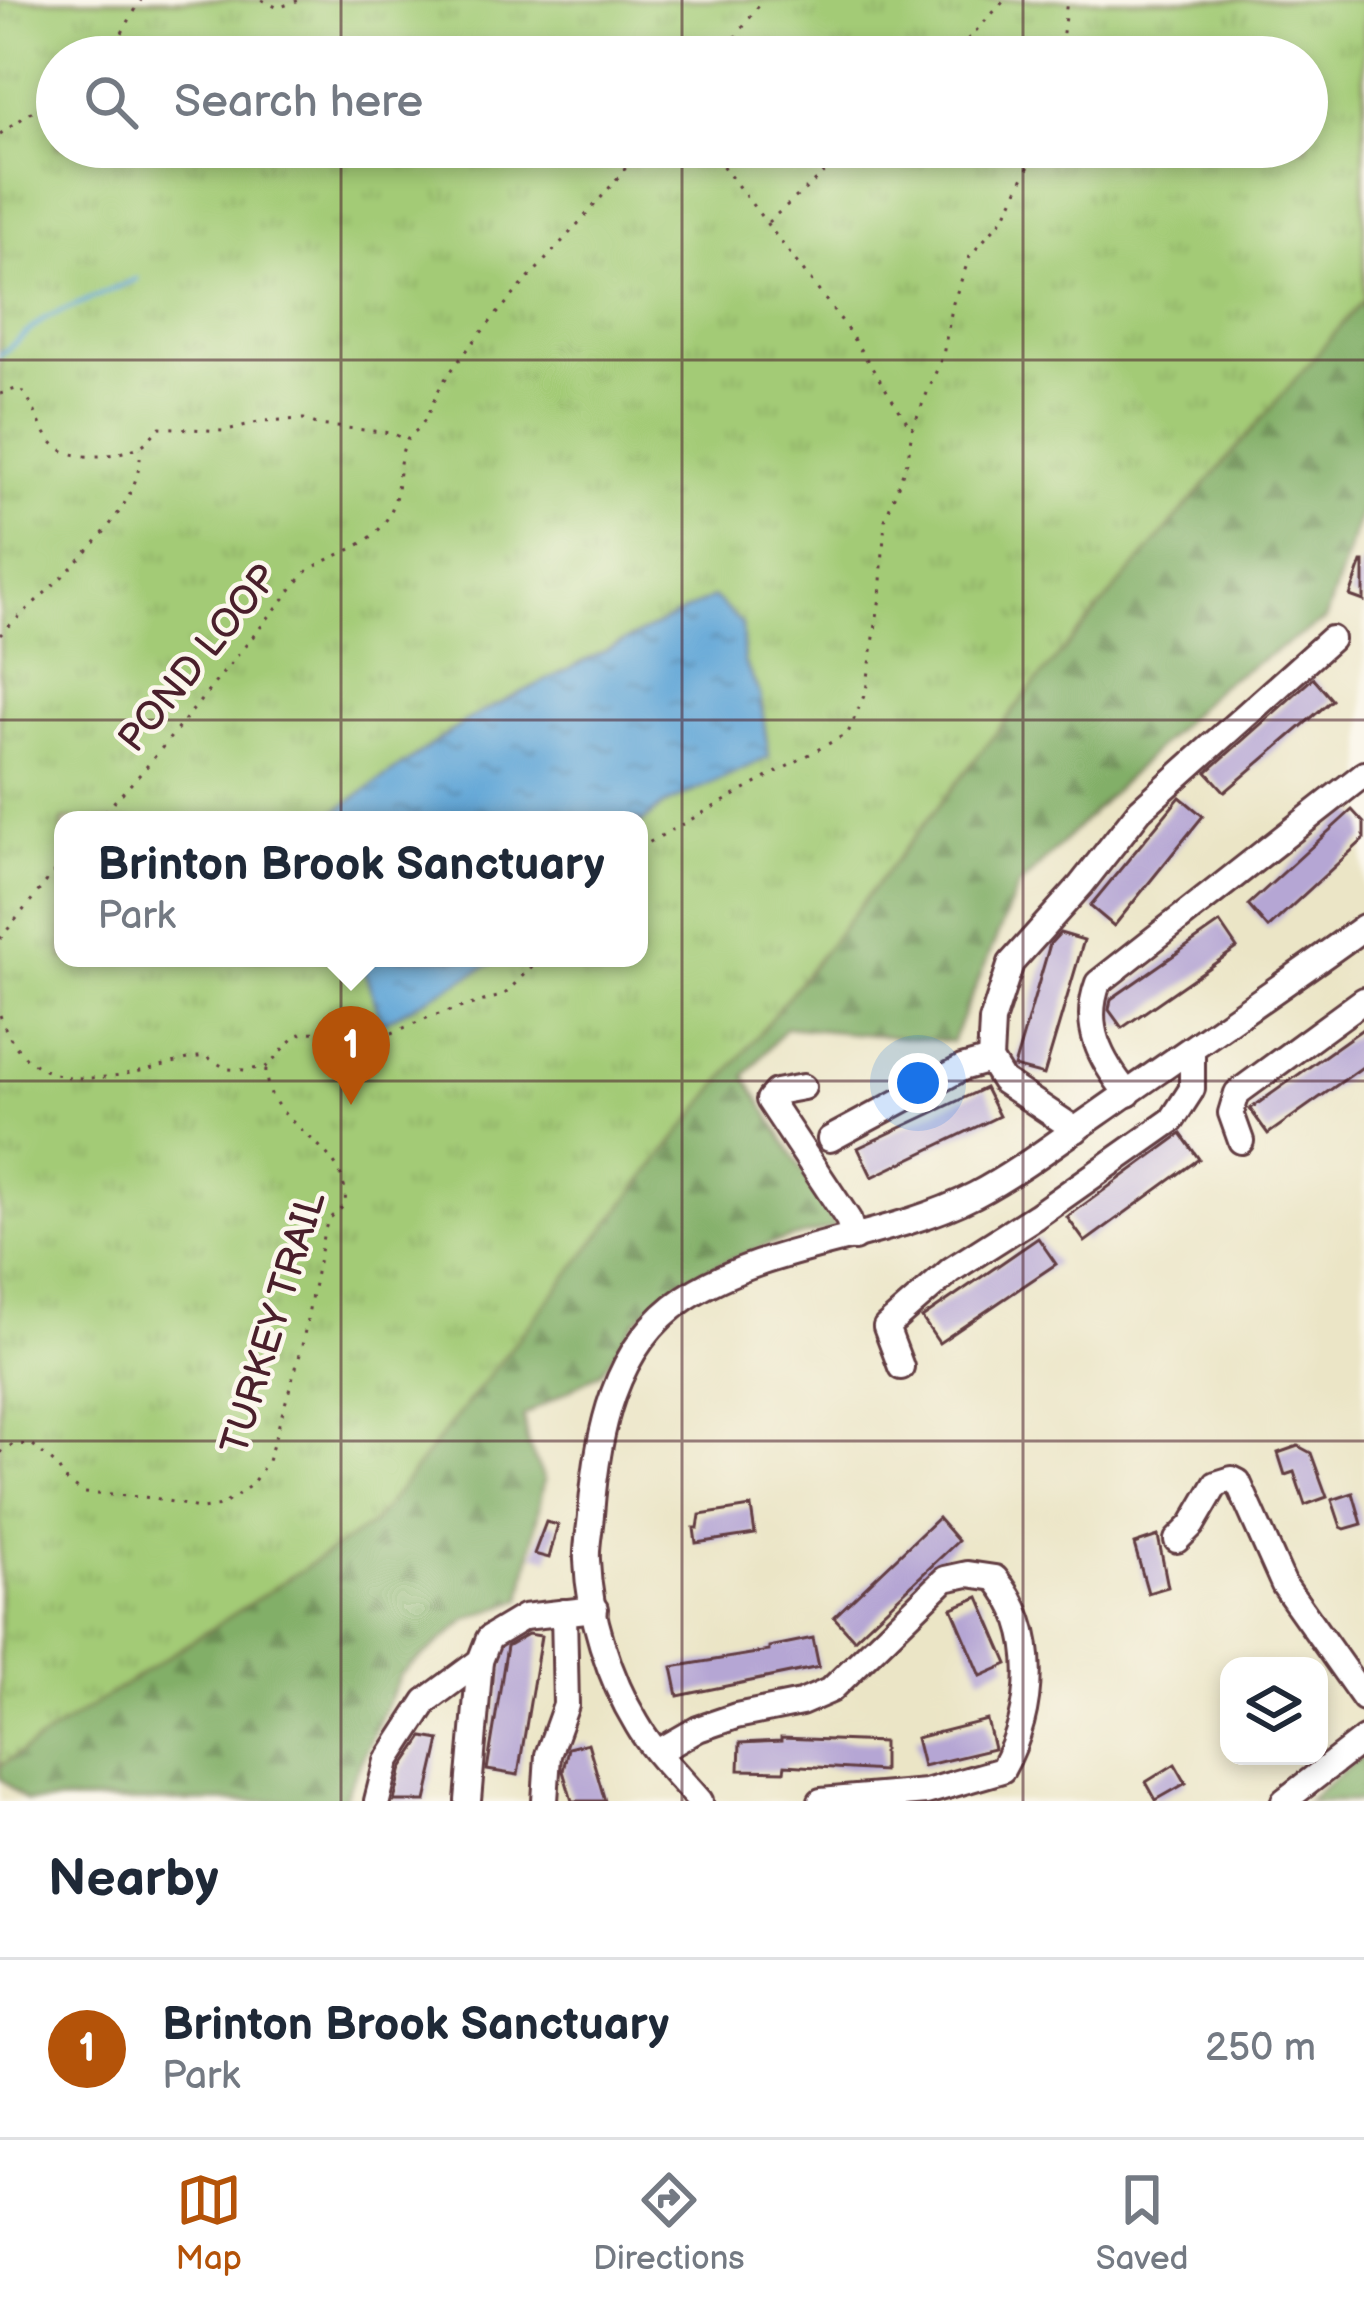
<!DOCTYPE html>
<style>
body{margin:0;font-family:"Balsamiq Sans",sans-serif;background:#f2f2f3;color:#1f2937}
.controls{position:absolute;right:36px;bottom:36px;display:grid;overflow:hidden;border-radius:24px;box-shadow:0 6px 18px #0003}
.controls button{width:108px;height:108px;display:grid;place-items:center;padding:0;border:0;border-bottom:3px solid #e0e1e3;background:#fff;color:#1f2937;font:60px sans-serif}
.you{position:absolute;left:918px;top:1083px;width:42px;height:42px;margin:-30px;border:9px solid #fff;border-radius:50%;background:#1a73e8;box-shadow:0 0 0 18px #1a73e833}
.badge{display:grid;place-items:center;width:78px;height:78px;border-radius:50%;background:#b45309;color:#fff;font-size:39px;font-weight:700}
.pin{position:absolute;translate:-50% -99px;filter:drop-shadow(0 3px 6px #0008)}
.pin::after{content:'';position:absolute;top:63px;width:42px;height:36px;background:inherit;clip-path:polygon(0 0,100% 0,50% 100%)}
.popup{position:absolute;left:54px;top:811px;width:594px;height:156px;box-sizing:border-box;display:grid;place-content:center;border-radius:24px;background:#fff;filter:drop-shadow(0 3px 9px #0005);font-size:39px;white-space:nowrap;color:#747a83}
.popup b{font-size:45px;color:#1f2937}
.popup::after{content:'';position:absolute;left:50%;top:100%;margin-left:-24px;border:24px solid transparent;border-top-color:#fff}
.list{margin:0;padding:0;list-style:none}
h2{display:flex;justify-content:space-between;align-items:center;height:156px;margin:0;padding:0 48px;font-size:51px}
h2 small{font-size:39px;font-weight:400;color:#747a83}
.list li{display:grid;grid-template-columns:78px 1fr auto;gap:36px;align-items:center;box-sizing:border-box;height:180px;padding:0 48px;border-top:3px solid #e0e1e3}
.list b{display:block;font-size:45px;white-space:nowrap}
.list p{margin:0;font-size:39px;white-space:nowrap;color:#747a83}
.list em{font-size:39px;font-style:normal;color:#747a83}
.icon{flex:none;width:66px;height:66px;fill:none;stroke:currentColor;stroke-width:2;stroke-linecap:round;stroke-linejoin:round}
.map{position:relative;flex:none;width:1364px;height:1801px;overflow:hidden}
.search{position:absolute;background:#fff;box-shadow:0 6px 18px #0003;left:36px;right:36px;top:36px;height:132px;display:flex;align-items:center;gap:30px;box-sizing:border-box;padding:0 42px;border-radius:66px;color:#747a83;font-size:45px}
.sheet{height:336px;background:#fff}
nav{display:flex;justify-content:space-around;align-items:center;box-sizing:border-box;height:168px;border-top:3px solid #e0e1e3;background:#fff;font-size:33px;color:#747a83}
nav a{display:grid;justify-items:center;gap:6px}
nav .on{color:#b45309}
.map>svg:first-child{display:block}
.forest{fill:url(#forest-firs);stroke:#666749;stroke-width:3;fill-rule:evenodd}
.park{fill:url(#park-tufts);stroke:#767550;stroke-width:3;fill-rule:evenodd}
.water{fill:url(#water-ripples);stroke:#566281;stroke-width:3}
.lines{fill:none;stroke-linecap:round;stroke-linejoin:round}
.stream{stroke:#61a6d7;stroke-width:4.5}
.building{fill:#b5a6d4}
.minor-casing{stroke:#623d42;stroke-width:30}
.path{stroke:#623d42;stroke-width:3;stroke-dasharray:3 9;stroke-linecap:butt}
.minor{stroke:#fff;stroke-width:24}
.grid{fill:none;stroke:#4a1f2b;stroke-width:3;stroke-opacity:0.55}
.labels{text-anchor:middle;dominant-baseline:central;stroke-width:9;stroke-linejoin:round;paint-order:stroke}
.street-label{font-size:39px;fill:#4a1f2b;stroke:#fbf7ec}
</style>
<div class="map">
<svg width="1364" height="1801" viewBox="0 0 1364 1801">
<defs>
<pattern id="forest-firs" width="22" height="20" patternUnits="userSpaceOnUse" patternTransform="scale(3)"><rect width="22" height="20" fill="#82af67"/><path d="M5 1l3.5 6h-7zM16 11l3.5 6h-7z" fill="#6c8e55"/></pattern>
<pattern id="park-tufts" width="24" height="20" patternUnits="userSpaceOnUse" patternTransform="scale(3)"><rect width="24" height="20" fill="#a3cb76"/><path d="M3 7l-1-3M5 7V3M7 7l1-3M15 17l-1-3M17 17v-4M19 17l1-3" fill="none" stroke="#8eae66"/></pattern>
<pattern id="water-ripples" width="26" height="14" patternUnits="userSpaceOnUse" patternTransform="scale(3)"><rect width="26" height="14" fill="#61a6d7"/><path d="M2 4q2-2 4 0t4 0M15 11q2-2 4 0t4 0" fill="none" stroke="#5287af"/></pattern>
</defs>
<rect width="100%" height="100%" fill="#fbf7ec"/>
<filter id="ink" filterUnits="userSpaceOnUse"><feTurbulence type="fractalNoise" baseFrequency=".00833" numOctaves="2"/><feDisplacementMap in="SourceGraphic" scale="24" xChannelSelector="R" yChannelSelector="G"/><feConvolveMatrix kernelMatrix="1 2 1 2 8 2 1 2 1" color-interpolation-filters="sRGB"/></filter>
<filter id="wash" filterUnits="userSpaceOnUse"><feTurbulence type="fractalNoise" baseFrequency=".004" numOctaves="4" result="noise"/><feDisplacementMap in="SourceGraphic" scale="48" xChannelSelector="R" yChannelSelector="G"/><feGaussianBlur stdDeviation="2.7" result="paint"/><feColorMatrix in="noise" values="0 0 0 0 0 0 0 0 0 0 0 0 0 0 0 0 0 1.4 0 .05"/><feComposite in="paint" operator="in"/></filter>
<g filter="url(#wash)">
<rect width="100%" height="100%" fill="#ebe5c6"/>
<g class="forest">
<path d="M0,0H1364V504L1325,620L1219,686L1018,887L952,1042L786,1027L745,1076L836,1227L771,1243L684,1278L636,1320L601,1372L523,1416L527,1442L544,1480L522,1599L468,1619L400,1675L343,1801H26L0,1778ZM57,57H1307V147H57ZM662,806L639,958H63V820Z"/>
<path d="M1364,1754V1801H1307Z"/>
</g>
<path class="park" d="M0,0H1364V299L1033,686L372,1524L0,1766ZM57,57H1307V147H57ZM63,820H639V958H63Z"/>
<g class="water">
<path d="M713,597L742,624L744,662L760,694L769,757L662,806L639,825V820H323L469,719Z"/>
<path d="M360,958H502L382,1023Z"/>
</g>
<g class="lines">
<path class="stream" d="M0,355L45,318L137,279"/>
</g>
<g id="blocks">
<g class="building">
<path d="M1362,562H1364V601L1350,596Z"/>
<path d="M1313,678L1332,700L1225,792L1207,772Z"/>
<path d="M1180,797L1203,816L1114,926L1090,906Z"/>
<path d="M1352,810L1364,823V839L1268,928L1248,905Z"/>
<path d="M1220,923L1237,948L1122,1028L1109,1010L1111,999Z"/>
<path d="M1060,933L1084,940L1044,1075L1014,1067L1050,944Z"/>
<path d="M1364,1028V1066L1268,1134L1250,1109Z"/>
<path d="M985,1088L999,1116L872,1177L858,1148Z"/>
<path d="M1181,1134L1199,1159L1085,1242L1067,1217Z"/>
<path d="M1038,1238L1056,1264L939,1343L922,1318Z"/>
<path d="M1298,1446L1311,1453L1327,1497L1305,1505L1294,1472L1285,1475L1278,1453Z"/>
<path d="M1353,1493L1362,1524L1345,1529L1341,1527L1332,1500Z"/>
<path d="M751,1507L755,1534L696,1543L694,1528H698L700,1515Z"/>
<path d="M938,1518L958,1541L854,1639L834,1617Z"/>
<path d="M546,1522L558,1525L549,1558L534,1554Z"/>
<path d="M1158,1536L1168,1587L1148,1593L1134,1544Z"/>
<path d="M979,1597L1008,1664L981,1676L952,1608Z"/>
<path d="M528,1634L541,1636L518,1775L487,1770L507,1646Z"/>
<path d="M813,1638L819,1667L678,1696L672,1667L769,1651V1647Z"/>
<path d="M987,1720L994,1749L923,1766L916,1738Z"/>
<path d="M423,1737L440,1740L426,1801H394L402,1768Z"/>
<path d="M781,1738L883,1742V1771L785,1765L784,1771L739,1770L740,1743L781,1741Z"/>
<path d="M588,1743L605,1801H572L563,1771L568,1748Z"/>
<path d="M1175,1764L1186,1783L1156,1800L1146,1782Z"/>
</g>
</g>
</g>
<g filter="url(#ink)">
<use href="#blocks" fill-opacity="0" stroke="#623d42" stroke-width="3"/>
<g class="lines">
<g class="minor-casing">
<g id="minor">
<path d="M803,1087L776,1092L769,1100L848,1219L854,1238"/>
<path d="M1128,1094C1100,1060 1082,1026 1098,983L1364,774"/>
<path d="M1076,1130L1003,1081L990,1060L992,1021L1011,963L1081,885L1140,810L1331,639"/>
<path d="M830,1139L962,1068L990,1060"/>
<path d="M1241,1141L1231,1113L1237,1093L1364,1000"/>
<path d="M901,1367L886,1327L951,1270L1036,1216L1172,1120L1192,1089V1051"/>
<path d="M1177,1540L1192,1525L1216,1484L1232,1479L1238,1482L1284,1585L1364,1698"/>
<path d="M658,1752L698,1729L736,1716L801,1703L831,1690L945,1579L968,1574L995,1578C1041,1631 1034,1712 1002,1770L926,1792L821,1801"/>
<path d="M377,1801L387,1761L426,1701L480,1661L489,1638L524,1617L595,1609"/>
<path d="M468,1801L480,1661"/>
<path d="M545,1801L548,1755L566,1705L564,1612"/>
<path d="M700,1801C679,1776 653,1752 637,1724C609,1678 589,1614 587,1560C586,1545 590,1530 591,1515C597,1435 613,1346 685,1298C766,1244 886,1241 975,1195C1017,1173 1057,1142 1096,1115C1185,1052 1276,991 1364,927"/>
<path d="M1284,1801L1364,1739"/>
</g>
</g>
<g class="path">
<path d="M262,0L278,8L299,0"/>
<path d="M96,57L119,38L141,0"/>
<path d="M721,57L763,0"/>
<path d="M951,57L1005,0"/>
<path d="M1060,57L1067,0"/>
<path d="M0,134L57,94"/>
<path d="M708,147L841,320L911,428"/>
<path d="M768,222L853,147"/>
<path d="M0,394L19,388C37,404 37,429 55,445C74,463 116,456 139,447C147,443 154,433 160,427L223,431L262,421L304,419L319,425L391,433L407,440"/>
<path d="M0,635C43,591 146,515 140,448"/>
<path d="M97,820L143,771L304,574C329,554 360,552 381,527C405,499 393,467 407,440C410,434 416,432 420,427C431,412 435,393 446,378C505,296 581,228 642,147"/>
<path d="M639,848L848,733L866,691L880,597L885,520L908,459L912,429L943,355L953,303L970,256L1005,216L1038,147"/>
<path d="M0,939L63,861"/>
<path d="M0,1015C32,1110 126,1074 196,1057H207L227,1069L246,1070L266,1067L297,1035L308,1032L328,1033L345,1042L392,1033L429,1017L504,995L540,958"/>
<path d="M0,1453L13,1444L33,1445L57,1466L64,1479L84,1493L155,1498L202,1509L221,1506L233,1498L251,1485L268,1461L301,1351L324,1231L330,1218L345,1205C352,1140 262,1128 266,1067"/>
</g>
<use href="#minor" class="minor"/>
</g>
</g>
<path class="grid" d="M341,0V57M682,0V57M1023,0V57M341,147V1801M682,147V1801M1023,147V1801M0,360H1364M0,720H1364M0,1081H1364M0,1441H1364"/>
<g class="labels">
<g class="street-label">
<text transform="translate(199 659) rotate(-51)">POND LOOP</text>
<text transform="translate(274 1323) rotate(-73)">TURKEY TRAIL</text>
</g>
</g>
</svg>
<div class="controls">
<button><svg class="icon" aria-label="layers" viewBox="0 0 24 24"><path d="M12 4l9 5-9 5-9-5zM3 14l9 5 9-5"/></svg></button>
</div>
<div class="you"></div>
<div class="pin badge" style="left:351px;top:1105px">1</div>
<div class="popup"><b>Brinton Brook Sanctuary</b>Park</div>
<div class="search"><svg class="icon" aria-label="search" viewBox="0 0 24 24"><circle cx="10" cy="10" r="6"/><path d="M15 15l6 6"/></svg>Search here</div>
</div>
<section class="sheet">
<h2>Nearby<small></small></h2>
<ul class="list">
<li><span class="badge">1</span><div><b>Brinton Brook Sanctuary</b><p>Park</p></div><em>250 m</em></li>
</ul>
</section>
<nav>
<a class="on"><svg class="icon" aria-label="map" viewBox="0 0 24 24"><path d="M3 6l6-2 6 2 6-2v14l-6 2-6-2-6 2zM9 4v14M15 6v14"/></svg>Map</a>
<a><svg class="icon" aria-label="directions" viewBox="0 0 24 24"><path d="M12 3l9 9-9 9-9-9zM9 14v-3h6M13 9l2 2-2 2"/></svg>Directions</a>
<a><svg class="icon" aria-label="saved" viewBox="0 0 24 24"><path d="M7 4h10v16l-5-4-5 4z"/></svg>Saved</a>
</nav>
